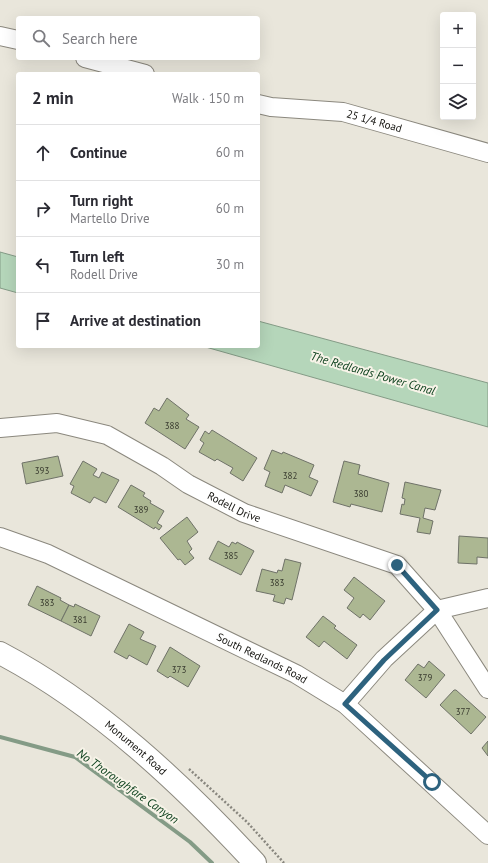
<!DOCTYPE html>
<meta charset="utf-8">
<style>
body{margin:0;font-family:"PT Sans",sans-serif;background:#f2f2f3;color:#2b2b33}
.controls{position:absolute;right:12px;top:12px;display:grid;overflow:hidden;border-radius:4px;box-shadow:0 4px 16px #0002}
.controls button{width:36px;height:36px;display:grid;place-items:center;padding:0;border:0;border-bottom:1px solid #e1e1e2;background:#fff;color:#2b2b33;font:20px sans-serif}
.stop{position:absolute;width:12px;height:12px;margin:-9px;border:3px solid #2d627e;border-radius:50%;background:#fff}
.stop.end{background:#2d627e;border-color:#fff;box-shadow:0 1px 4px #0008}
.list{margin:0;padding:0;list-style:none}
h2{display:flex;justify-content:space-between;align-items:center;height:52px;margin:0;padding:0 16px;font-size:17px}
h2 small{font-size:13px;font-weight:400;color:#7c7c81}
.list li{display:grid;grid-template-columns:26px 1fr auto;gap:12px;align-items:center;box-sizing:border-box;height:56px;padding:0 16px;border-top:1px solid #e1e1e2}
.list b{display:block;font-size:15px;white-space:nowrap}
.list p{margin:0;font-size:13px;white-space:nowrap;color:#7c7c81}
.list em{font-size:13px;font-style:normal;color:#7c7c81}
.icon{flex:none;width:22px;height:22px;fill:none;stroke:currentColor;stroke-width:2;stroke-linecap:round;stroke-linejoin:round}
.map{position:relative;flex:none;width:488px;height:863px;overflow:hidden}
.search{position:absolute;background:#fff;box-shadow:0 4px 16px #0002;left:16px;top:16px;width:244px;height:44px;display:flex;align-items:center;gap:10px;box-sizing:border-box;padding:0 14px;border-radius:4px;color:#7c7c81;font-size:15px}
.panel{position:absolute;background:#fff;box-shadow:0 4px 16px #0002;left:16px;top:72px;width:244px;height:276px;border-radius:4px}
.map>svg:first-child{display:block}
.water{fill:#b5d6ba;stroke:#849b86}
.lines{fill:none;stroke-linecap:round;stroke-linejoin:round}
.stream{stroke:#849b86;stroke-width:4}
.building{fill:#acb792;stroke:#6f7268}
.minor-casing{stroke:#8b887e;stroke-width:20}
.major-casing{stroke:#8b887e;stroke-width:24}
.path{stroke:#88867e;stroke-width:2.5;stroke-dasharray:2 2;stroke-linecap:butt}
.minor{stroke:#fff;stroke-width:18}
.major{stroke:#fff;stroke-width:22}
.route{stroke:#2d627e;stroke-width:5}
.labels{text-anchor:middle;dominant-baseline:central;stroke-width:4;stroke-linejoin:round;paint-order:stroke}
.number-label{font-size:9px;fill:#393b2f}
.street-label{font-size:11px;fill:#13120e;stroke:#f7f3e8}
.water-label{font-size:12px;font-style:italic;fill:#0d411d;stroke:#f7f3e8}
</style>
<div class="map">
<svg width="488" height="863" viewBox="0 0 488 863">
<rect width="100%" height="100%" fill="#e9e6db"/>
<g class="water">
<path d="M0,252L18,257V293L0,288Z"/>
<path d="M258,321L488,383V427L202,346H258Z"/>
</g>
<g class="lines">
<path class="stream" d="M0,737L75,757L190,842L212,863"/>
</g>
<g class="building">
<path d="M167,398L189,415L186,419L199,427L185,449L145,423L154,408L159,411Z"/>
<path d="M212,430L257,458L243,481L230,473L233,468L217,459L215,461L199,452L204,443L200,440L205,431L209,434Z"/>
<path d="M272,450L282,454L283,452L314,465L309,477L318,481L311,496L285,485L282,493L265,486L270,472L264,469Z"/>
<path d="M58,456L63,476L26,484L22,463Z"/>
<path d="M83,461L97,469L93,475L99,478L102,472L119,480L106,503L94,497L90,503L71,493L74,486L70,484Z"/>
<path d="M344,461L360,465L358,474L389,483L382,512L351,504L350,507L333,502Z"/>
<path d="M405,482L441,490L435,510L425,508L423,518L433,521L430,534L417,532L420,518L400,514L402,504L404,505L405,499L402,498Z"/>
<path d="M131,485L145,493L143,496L151,501L150,503L164,511L157,523L162,526L159,530L155,527L154,529L118,507Z"/>
<path d="M187,517L198,532L187,541L192,549L189,552L194,558L185,565L180,559L178,560L160,538Z"/>
<path d="M459,536L488,538V558L477,557V564L458,563Z"/>
<path d="M218,541L229,547L232,542L236,544L237,542L254,551L241,575L209,559Z"/>
<path d="M285,559L301,563L292,600L286,598L284,604L273,601L275,595L256,591L262,569L277,573L278,570L282,571Z"/>
<path d="M354,577L385,601L370,620L363,614L360,618L347,608L354,598L344,590Z"/>
<path d="M37,586L61,598L60,600L69,605L61,621L28,605Z"/>
<path d="M75,604L100,616L91,636L61,621L69,605L74,607Z"/>
<path d="M323,616L336,626L334,628L357,645L347,659L324,641L319,647L306,637Z"/>
<path d="M129,624L144,632L140,639L156,646L147,665L129,655L127,659L114,652Z"/>
<path d="M170,647L200,666L188,687L170,676L168,678L157,671Z"/>
<path d="M429,661L445,675L426,698L405,680L418,664L424,668Z"/>
<path d="M454,690H456L486,717L471,734L440,705Z"/>
<path d="M488,741V756L482,748Z"/>
</g>
<g class="lines">
<g class="minor-casing">
<g id="minor">
<path d="M0,36L18,40"/>
<path d="M85,58L145,74"/>
<path id="s1" d="M258,104L271,107L343,112L488,153"/>
<path id="s2" d="M0,428L57,423L107,435L162,466L188,484L244,513L397,565L437,610L488,689"/>
<path id="s3" d="M0,537L48,554L296,674L345,704L488,835"/>
<path d="M345,704L384,659L437,610L488,598"/>
</g>
</g>
<g class="major-casing">
<g id="major">
<path id="s4" d="M0,653C97,704 181,783 255,863"/>
</g>
</g>
<path class="path" d="M189,769L247,822L284,863"/>
<use href="#minor" class="minor"/>
<use href="#major" class="major"/>
</g>
<g class="lines">
<path class="route" d="M397,565L437,610L384,660L345,704L432,782"/>
</g>
<g class="labels">
<g class="number-label">
<text x="172" y="425">388</text>
<text x="42" y="470">393</text>
<text x="290" y="475">382</text>
<text x="361" y="493">380</text>
<text x="141" y="509">389</text>
<text x="231" y="555">385</text>
<text x="277" y="582">383</text>
<text x="47" y="602">383</text>
<text x="80" y="619">381</text>
<text x="179" y="669">373</text>
<text x="425" y="677">379</text>
<text x="463" y="711">377</text>
</g>
<g class="street-label">
<text stroke="none"><textPath href="#s1" startOffset="118">25 1/4 Road</textPath></text>
<text stroke="none"><textPath href="#s2" startOffset="255">Rodell Drive</textPath></text>
<text stroke="none"><textPath href="#s3" startOffset="289">South Redlands Road</textPath></text>
<text stroke="none"><textPath href="#s4" startOffset="166">Monument Road</textPath></text>
</g>
<g class="water-label">
<text transform="translate(373 373) rotate(16)">The Redlands Power Canal</text>
<text transform="translate(128 786) rotate(35)">No Thoroughfare Canyon</text>
</g>
</g>
</svg>
<div class="controls">
<button>+</button>
<button>−</button>
<button><svg class="icon" aria-label="layers" viewBox="0 0 24 24"><path d="M12 4l9 5-9 5-9-5zM3 14l9 5 9-5"/></svg></button>
</div>
<div class="stop" style="left:432px;top:782px"></div>
<div class="stop end" style="left:397px;top:565px"></div>
<div class="search"><svg class="icon" aria-label="search" viewBox="0 0 24 24"><circle cx="10" cy="10" r="6"/><path d="M15 15l6 6"/></svg>Search here</div>
<section class="panel">
<h2>2 min<small>Walk · 150 m</small></h2>
<ul class="list">
<li><svg class="icon" aria-label="ahead" viewBox="0 0 24 24"><path d="M12 20V5M6 11l6-6 6 6"/></svg><div><b>Continue</b></div><em>60 m</em></li>
<li><svg class="icon" aria-label="right" viewBox="0 0 24 24"><path d="M7 20v-9h11M14 6l5 5-5 5"/></svg><div><b>Turn right</b><p>Martello Drive</p></div><em>60 m</em></li>
<li><svg class="icon" aria-label="left" viewBox="0 0 24 24"><path d="M17 20v-9H6M10 6l-5 5 5 5"/></svg><div><b>Turn left</b><p>Rodell Drive</p></div><em>30 m</em></li>
<li><svg class="icon" aria-label="arrive" viewBox="0 0 24 24"><path d="M6 21V4h12l-3 4 3 4H6"/></svg><div><b>Arrive at destination</b></div></li>
</ul>
</section>
</div>
